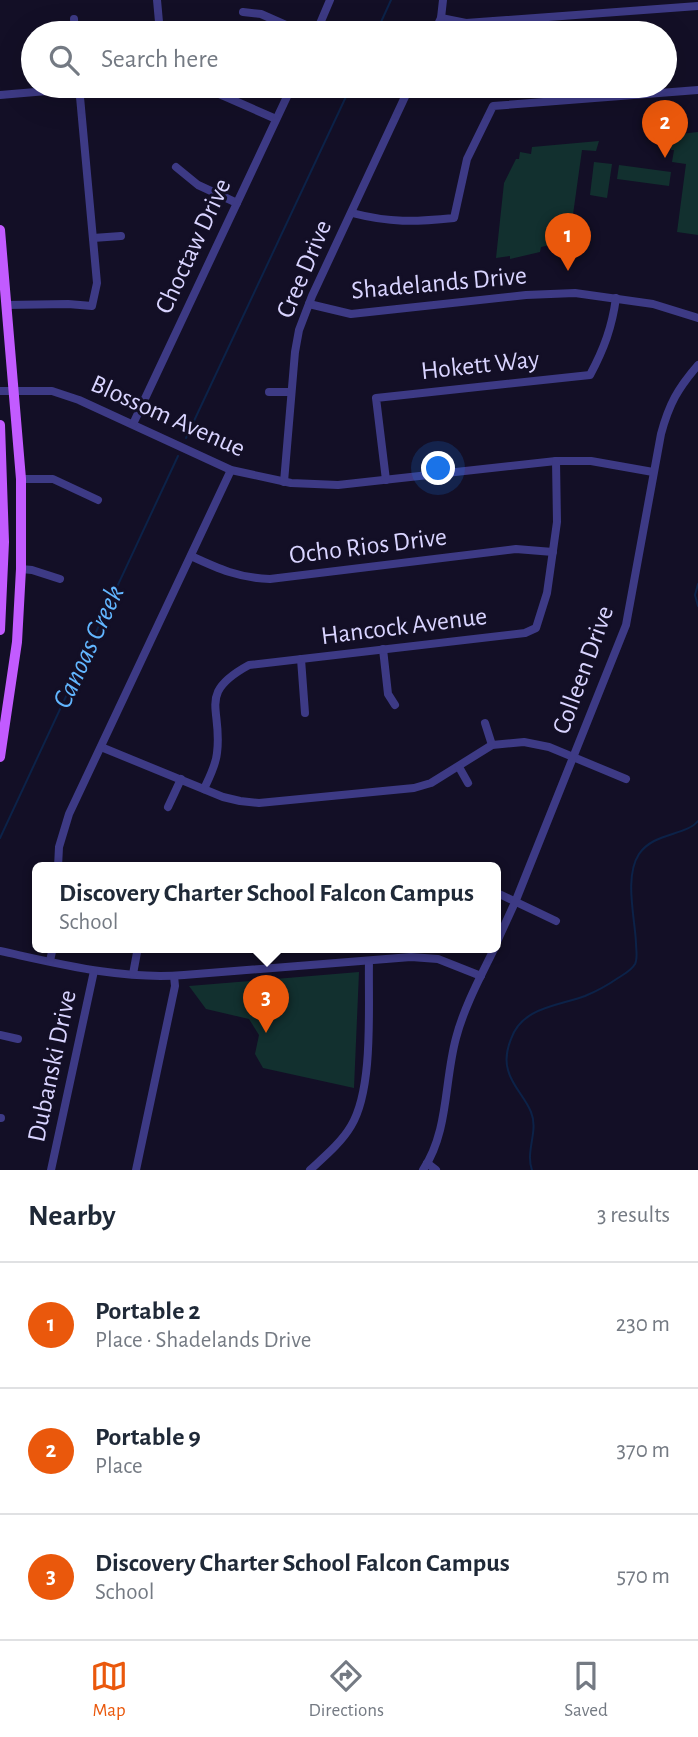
<!DOCTYPE html>
<meta charset="utf-8">
<style>
body{margin:0;font-family:"Alegreya Sans",sans-serif;background:#f2f2f3;color:#1f2937}
.you{position:absolute;left:439px;top:469px;width:24px;height:24px;margin:-18px;border:5px solid #fff;border-radius:50%;background:#1a73e8;box-shadow:0 0 0 10px #1a73e833}
.badge{display:grid;place-items:center;width:46px;height:46px;border-radius:50%;background:#ea580c;color:#fff;font-size:23px;font-weight:700}
.pin{position:absolute;translate:-50% -58px;filter:drop-shadow(0 2px 4px #0008)}
.pin::after{content:'';position:absolute;top:37px;width:24px;height:21px;background:inherit;clip-path:polygon(0 0,100% 0,50% 100%)}
.popup{position:absolute;left:32px;top:862px;width:469px;height:91px;box-sizing:border-box;display:grid;place-content:center;border-radius:10px;background:#fff;filter:drop-shadow(0 2px 5px #0005);font-size:23px;white-space:nowrap;color:#747a83}
.popup b{font-size:26px;color:#1f2937}
.popup::after{content:'';position:absolute;left:50%;top:100%;margin-left:-14px;border:14px solid transparent;border-top-color:#fff}
.list{margin:0;padding:0;list-style:none}
h2{display:flex;justify-content:space-between;align-items:center;height:91px;margin:0;padding:0 28px;font-size:30px}
h2 small{font-size:23px;font-weight:400;color:#747a83}
.list li{display:grid;grid-template-columns:46px 1fr auto;gap:21px;align-items:center;box-sizing:border-box;height:126px;padding:0 28px;border-top:2px solid #e0e1e3}
.list b{display:block;font-size:26px;white-space:nowrap}
.list p{margin:0;font-size:23px;white-space:nowrap;color:#747a83}
.list em{font-size:23px;font-style:normal;color:#747a83}
.icon{flex:none;width:38px;height:38px;fill:none;stroke:currentColor;stroke-width:2;stroke-linecap:round;stroke-linejoin:round}
.map{position:relative;flex:none;width:698px;height:1170px;overflow:hidden}
.search{position:absolute;background:#fff;box-shadow:0 7px 28px #0002;left:21px;right:21px;top:21px;height:77px;display:flex;align-items:center;gap:18px;box-sizing:border-box;padding:0 24px;border-radius:38px;color:#747a83;font-size:26px}
.sheet{height:469px;background:#fff}
nav{display:flex;justify-content:space-around;align-items:center;box-sizing:border-box;height:98px;border-top:2px solid #e0e1e3;background:#fff;font-size:19px;color:#747a83}
nav a{display:grid;justify-items:center;gap:4px}
nav .on{color:#ea580c}
.map>svg:first-child{display:block}
.green{fill:#12302f}
.lines{fill:none;stroke-linecap:round;stroke-linejoin:round}
.stream{stroke:#0c2248;stroke-width:2}
.minor{stroke:#3d3a85;stroke-width:8}
.major{stroke:#c25bff;stroke-width:10}
.labels{text-anchor:middle;dominant-baseline:central;stroke-width:6;stroke-linejoin:round;paint-order:stroke}
.street-label{font-size:26px;fill:#d9d4ff;stroke:#130f26}
.water-label{font-size:28px;font-style:italic;fill:#62b6ff;stroke:#130f26}
</style>
<div class="map">
<svg width="698" height="1170" viewBox="0 0 698 1170">
<rect width="100%" height="100%" fill="#130f26"/>
<g class="green">
<path d="M698,132V235L677,232L686,164L672,162L674,150H671V135Z"/>
<path d="M599,141L596,151L582,150L570,236H567L565,242L559,247L550,245L541,247L540,252L510,259V256L496,258L504,183L516,159H519L520,152L531,154L532,147Z"/>
<path d="M594,162L612,164L607,198L590,195Z"/>
<path d="M619,165L671,172L669,186L617,179Z"/>
<path d="M359,972L354,1088L263,1068L255,1054L259,1035L249,1019L206,1009L189,986Z"/>
</g>
<g class="lines">
<g class="stream">
<path d="M376,33L391,0"/>
<path d="M186,438L351,86"/>
<path d="M698,584L695,595L698,606"/>
<path d="M0,838L178,456"/>
<path d="M532,1170C525,1151 539,1131 531,1112C525,1097 512,1086 508,1070C505,1060 507,1049 511,1039C522,1007 558,1006 585,996C597,991 608,985 618,978C624,974 631,971 635,964C638,958 636,950 636,943C635,918 624,877 639,854C654,832 686,836 698,821"/>
</g>
<g class="minor">
<path d="M157,0L160,33"/>
<path d="M243,12L261,14L304,33"/>
<path d="M441,18L466,23L698,6"/>
<path d="M74,19L75,33"/>
<path d="M316,33L330,0"/>
<path d="M434,33L441,18L443,0"/>
<path d="M201,86L276,119"/>
<path d="M0,95L106,86"/>
<path d="M176,167L198,185L237,203"/>
<path d="M352,213C391,223 414,222 454,218L467,159L493,106L698,90"/>
<path d="M93,238L121,236"/>
<path d="M309,304L351,314L526,295L575,293L653,304L698,318"/>
<path d="M6,305L68,304L92,306L97,283L79,86"/>
<path d="M0,391H52L79,400L231,470L291,483L338,485L556,461H591L653,472"/>
<path d="M269,392H291"/>
<path d="M133,424L292,86"/>
<path d="M21,479H53L98,500"/>
<path d="M386,480L376,398L590,375C604,349 612,327 616,298"/>
<path d="M284,482L295,352L299,330L312,296L410,86"/>
<path d="M191,556C219,569 239,578 270,579L516,549L553,552"/>
<path d="M21,569L32,570L60,579"/>
<path d="M383,649L388,694L395,705"/>
<path d="M301,659L305,713"/>
<path d="M485,723L492,745"/>
<path d="M101,747L223,797L240,801L259,803L414,788L431,783L492,745L524,742L549,747L626,779"/>
<path d="M459,767L468,783"/>
<path d="M204,789C209,778 216,765 217,753C223,708 196,694 249,665L525,633L536,628L547,593L557,522L556,461"/>
<path d="M168,807L181,779"/>
<path d="M58,867L59,847L69,814L231,470"/>
<path d="M495,892L556,921"/>
<path d="M495,946L516,900L626,625L661,434C669,404 678,388 698,365"/>
<path d="M0,951C60,964 122,980 184,975L411,957L438,959L481,976"/>
<path d="M50,961L53,947"/>
<path d="M133,974L138,947"/>
<path d="M0,1035L18,1039"/>
<path d="M0,1118H1"/>
<path d="M427,1163L436,1170"/>
<path d="M51,1170L94,971"/>
<path d="M136,1170L175,986L174,976"/>
<path d="M310,1170C324,1157 341,1143 351,1126C374,1088 368,1006 369,961"/>
<path d="M423,1170C449,1131 444,1082 456,1038C464,1007 481,976 495,947"/>
</g>
<g class="major">
<path d="M0,230L21,479V569L17,642L0,757"/>
<path d="M0,425L4,542L0,630"/>
</g>
</g>
<g class="labels">
<g class="street-label">
<text transform="translate(193 246) rotate(-65)">Choctaw Drive</text>
<text transform="translate(304 269) rotate(-67)">Cree Drive</text>
<text transform="translate(439 283) rotate(-5)">Shadelands Drive</text>
<text transform="translate(480 365) rotate(-6)">Hokett Way</text>
<text transform="translate(168 416) rotate(24)">Blossom Avenue</text>
<text transform="translate(368 546) rotate(-7)">Ocho Rios Drive</text>
<text transform="translate(404 626) rotate(-7)">Hancock Avenue</text>
<text transform="translate(583 670) rotate(-70)">Colleen Drive</text>
<text transform="translate(52 1066) rotate(-78)">Dubanski Drive</text>
</g>
<g class="water-label">
<text transform="translate(89 647) rotate(-65)">Canoas Creek</text>
</g>
</g>
</svg>
<div class="you"></div>
<div class="pin badge" style="left:568px;top:271px">1</div>
<div class="pin badge" style="left:665px;top:158px">2</div>
<div class="pin badge" style="left:266px;top:1033px">3</div>
<div class="popup"><b>Discovery Charter School Falcon Campus</b>School</div>
<div class="search"><svg class="icon" aria-label="search" viewBox="0 0 24 24"><circle cx="10" cy="10" r="6"/><path d="M15 15l6 6"/></svg>Search here</div>
</div>
<section class="sheet">
<h2>Nearby<small>3 results</small></h2>
<ul class="list">
<li><span class="badge">1</span><div><b>Portable 2</b><p>Place · Shadelands Drive</p></div><em>230 m</em></li>
<li><span class="badge">2</span><div><b>Portable 9</b><p>Place</p></div><em>370 m</em></li>
<li><span class="badge">3</span><div><b>Discovery Charter School Falcon Campus</b><p>School</p></div><em>570 m</em></li>
</ul>
</section>
<nav>
<a class="on"><svg class="icon" aria-label="map" viewBox="0 0 24 24"><path d="M3 6l6-2 6 2 6-2v14l-6 2-6-2-6 2zM9 4v14M15 6v14"/></svg>Map</a>
<a><svg class="icon" aria-label="directions" viewBox="0 0 24 24"><path d="M12 3l9 9-9 9-9-9zM9 14v-3h6M13 9l2 2-2 2"/></svg>Directions</a>
<a><svg class="icon" aria-label="saved" viewBox="0 0 24 24"><path d="M7 4h10v16l-5-4-5 4z"/></svg>Saved</a>
</nav>
